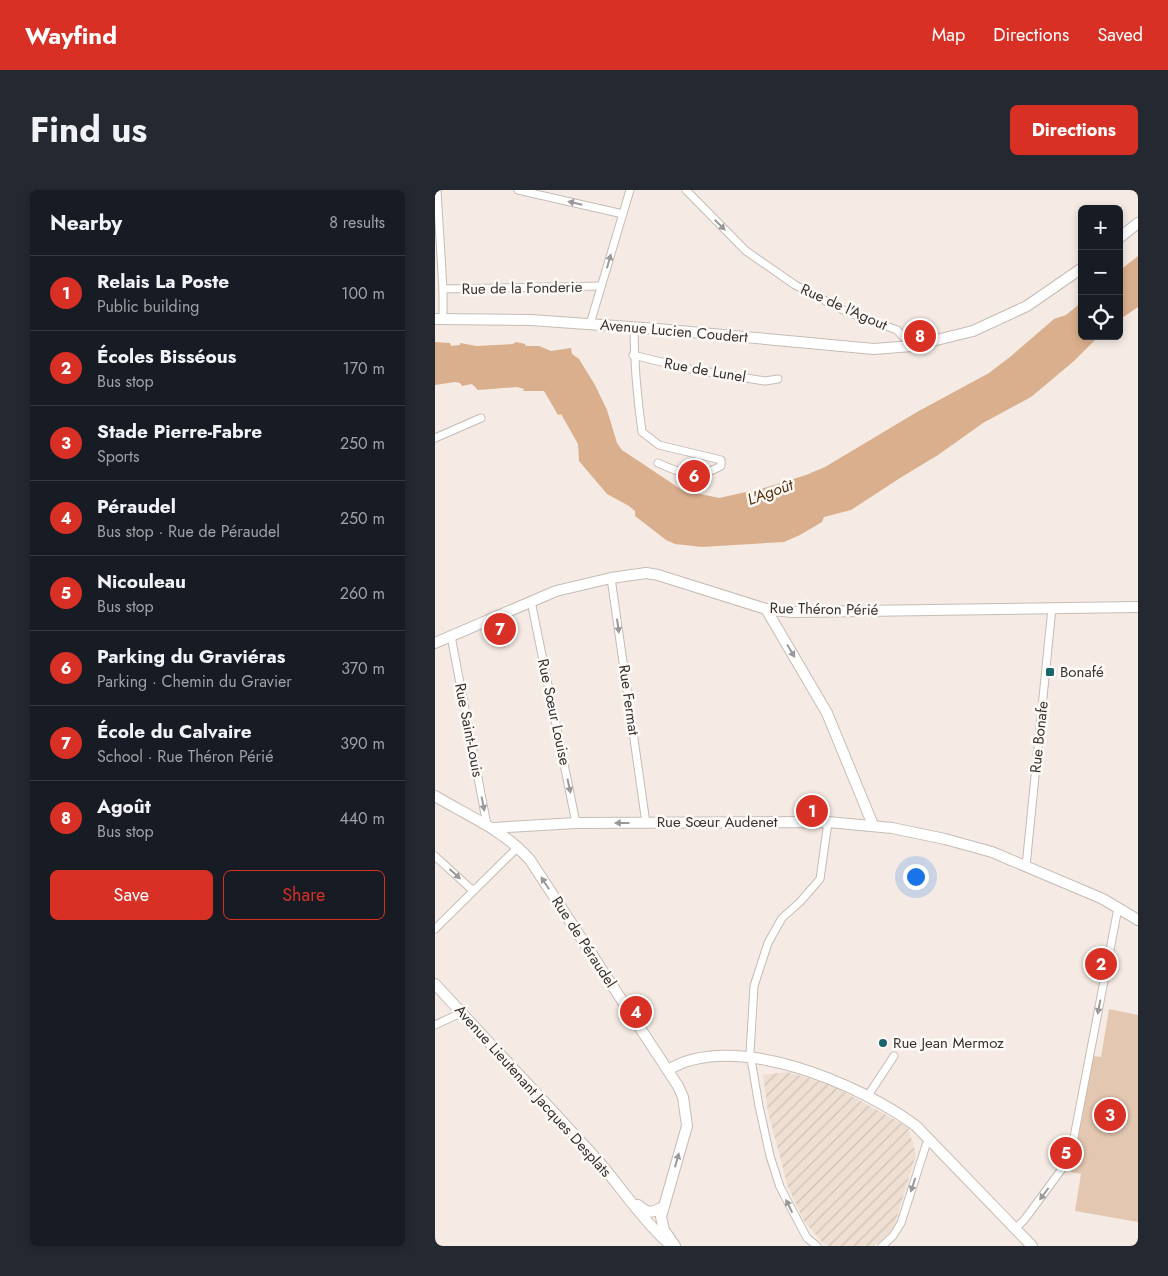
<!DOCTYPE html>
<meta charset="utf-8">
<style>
body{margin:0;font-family:Jost,sans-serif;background:#242831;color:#f1f3f6}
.controls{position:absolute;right:15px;top:15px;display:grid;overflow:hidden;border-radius:8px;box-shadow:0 2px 8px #0003}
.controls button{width:45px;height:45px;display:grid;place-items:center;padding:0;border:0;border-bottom:1px solid #363941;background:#171b24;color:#f1f3f6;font:25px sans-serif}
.you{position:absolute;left:480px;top:686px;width:18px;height:18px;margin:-12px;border:4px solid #fff;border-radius:50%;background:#1a73e8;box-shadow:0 0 0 8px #1a73e833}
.badge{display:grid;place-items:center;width:32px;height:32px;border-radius:50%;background:#d93025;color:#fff;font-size:16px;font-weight:700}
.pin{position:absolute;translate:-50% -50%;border:2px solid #fff;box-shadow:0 1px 5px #0006}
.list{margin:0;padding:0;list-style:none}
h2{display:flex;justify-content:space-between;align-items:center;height:65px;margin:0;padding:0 20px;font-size:21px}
h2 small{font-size:16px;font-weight:400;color:#9ea1a6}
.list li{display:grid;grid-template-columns:32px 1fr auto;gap:15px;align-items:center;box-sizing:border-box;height:75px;padding:0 20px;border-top:1px solid #363941}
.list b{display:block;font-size:19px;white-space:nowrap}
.list p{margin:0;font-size:16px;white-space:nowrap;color:#9ea1a6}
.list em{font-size:16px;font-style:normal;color:#9ea1a6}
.actions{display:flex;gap:10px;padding:15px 20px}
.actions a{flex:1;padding:11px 0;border:1px solid #d93025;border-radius:8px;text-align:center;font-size:18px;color:#d93025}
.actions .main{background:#d93025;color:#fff}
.icon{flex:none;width:28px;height:28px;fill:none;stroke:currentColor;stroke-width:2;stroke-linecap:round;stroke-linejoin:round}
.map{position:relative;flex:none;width:703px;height:1056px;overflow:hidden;border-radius:8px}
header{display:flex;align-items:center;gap:30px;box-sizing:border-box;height:70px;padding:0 25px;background:#d93025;color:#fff}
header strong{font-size:24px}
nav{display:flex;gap:28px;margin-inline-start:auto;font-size:18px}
.intro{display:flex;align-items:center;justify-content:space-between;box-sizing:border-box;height:120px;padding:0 30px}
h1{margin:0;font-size:35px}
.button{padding:12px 22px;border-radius:8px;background:#d93025;color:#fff;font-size:18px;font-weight:700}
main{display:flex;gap:30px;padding:0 30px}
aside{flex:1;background:#171b24;border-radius:8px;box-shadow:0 2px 8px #0003}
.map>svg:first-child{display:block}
.industrial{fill:url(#industrial-furrows)}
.green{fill:#e4c7b0}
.water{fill:#daaf8d}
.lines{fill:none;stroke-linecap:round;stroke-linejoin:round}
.street-casing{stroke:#c5bcb5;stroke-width:9}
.secondary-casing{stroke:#c5bcb5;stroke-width:12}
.street{stroke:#fff;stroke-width:7}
.secondary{stroke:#fff;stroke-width:10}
.oneway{fill:#9a9898}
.poi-dot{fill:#18646f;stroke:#fefaf7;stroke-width:2}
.labels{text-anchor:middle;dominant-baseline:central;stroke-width:5;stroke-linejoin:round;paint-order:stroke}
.street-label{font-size:15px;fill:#363230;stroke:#fefaf7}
.poi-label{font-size:15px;fill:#363230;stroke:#fefaf7;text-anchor:start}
.water-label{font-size:16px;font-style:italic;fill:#5c3309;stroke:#fefaf7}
</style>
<header>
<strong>Wayfind</strong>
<nav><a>Map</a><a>Directions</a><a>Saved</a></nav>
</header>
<div class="intro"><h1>Find us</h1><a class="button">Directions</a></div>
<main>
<aside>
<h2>Nearby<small>8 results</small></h2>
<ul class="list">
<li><span class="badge">1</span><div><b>Relais La Poste</b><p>Public building</p></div><em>100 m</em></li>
<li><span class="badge">2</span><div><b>Écoles Bisséous</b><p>Bus stop</p></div><em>170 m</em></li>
<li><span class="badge">3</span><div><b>Stade Pierre-Fabre</b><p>Sports</p></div><em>250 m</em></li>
<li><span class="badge">4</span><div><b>Péraudel</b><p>Bus stop · Rue de Péraudel</p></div><em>250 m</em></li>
<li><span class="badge">5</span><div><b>Nicouleau</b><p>Bus stop</p></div><em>260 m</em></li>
<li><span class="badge">6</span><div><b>Parking du Graviéras</b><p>Parking · Chemin du Gravier</p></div><em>370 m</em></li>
<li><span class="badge">7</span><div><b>École du Calvaire</b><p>School · Rue Théron Périé</p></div><em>390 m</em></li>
<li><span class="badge">8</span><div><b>Agoût</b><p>Bus stop</p></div><em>440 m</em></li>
</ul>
<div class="actions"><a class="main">Save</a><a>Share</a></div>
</aside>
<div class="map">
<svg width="703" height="1056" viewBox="0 0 703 1056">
<defs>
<pattern id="industrial-furrows" width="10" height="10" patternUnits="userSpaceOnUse" patternTransform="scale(1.25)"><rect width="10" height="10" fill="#eedfd2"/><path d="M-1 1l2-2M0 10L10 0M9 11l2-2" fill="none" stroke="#cdc0b5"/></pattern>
</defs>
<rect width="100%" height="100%" fill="#f5ebe4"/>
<path class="industrial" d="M353,882L398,896L473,937L481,964L458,1040L439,1056H393L388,1053L369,1031L353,997L333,922L328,885Z"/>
<path class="green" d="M674,819L703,825V1032L640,1021L646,984L636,982L658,866L666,867Z"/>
<g class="water">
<path d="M703,66V117L684,130V81Z"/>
<path d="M647,112V146H664L639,171L596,207L548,233L503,265L465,288L416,320L389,327L387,332L365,345L349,352L267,357L240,354L231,350L200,326V321L194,316L172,304L144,271L143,254L126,224L123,225L109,201H88L89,199L82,197L43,200L37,194L27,196L25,193L20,192L0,195V152L15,153L16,156L25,155V153L42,156L78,154L81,152L90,154L91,156H104L116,161L136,158L137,164L144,169L160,195L172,220L182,253L187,260L247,300L284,308L329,298L371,285L390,277L482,222L554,183L575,167L619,129L631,125Z"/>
</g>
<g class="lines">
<g class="street-casing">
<g id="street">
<path d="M2,0L8,99V130"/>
<path d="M83,0L188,24"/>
<path d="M251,0L311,61L360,95L410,121L462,140L477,156"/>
<path d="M8,99L166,96"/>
<path d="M155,134L195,0"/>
<path d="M199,137C199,174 202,206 207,242L224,255L286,270V276C261,290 247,284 223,273"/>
<path d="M198,165L255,179L330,191L343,189"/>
<path d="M0,248L46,228"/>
<path d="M176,388L211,633"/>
<path d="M96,411L141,633"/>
<path d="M16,446L52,635"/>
<path d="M0,666L36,699H40"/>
<path d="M591,676L617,418"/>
<path d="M0,739L83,657"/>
<path d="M0,835L28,822"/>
<path d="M432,907L459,866"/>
<path d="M580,1039L590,1029L635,968L683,718"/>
<path d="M382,1056L372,1048L345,997L335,966L324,916L315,863L319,796L333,753L347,728L365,712L385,689L393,632"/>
<path d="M447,1056L458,1046L466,1033L491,955L495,950"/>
</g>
</g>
<g class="secondary-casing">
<g id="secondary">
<path d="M684,48L703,33"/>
<path d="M0,129L96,130L223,139L439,159L477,156L538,141L592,116L647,78"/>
<path d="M331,419L392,523L438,635"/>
<path d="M0,453L121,401L176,388L211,383L223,385L331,419L357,422L703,417"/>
<path d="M0,606C33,626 69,640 95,670L243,896L248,907L252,936L226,1027L229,1040L240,1056"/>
<path d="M58,638L141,633L393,632L457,638L510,649L557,662L668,709L703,730"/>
<path d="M0,794C55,854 111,913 165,973C187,999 206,1028 231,1051"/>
<path d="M233,880C298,839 427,895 481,936L597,1056"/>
<path d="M203,1015C213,1024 217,1023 228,1017"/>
</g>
</g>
<use href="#street" class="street"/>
<use href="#secondary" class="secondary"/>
</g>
<defs><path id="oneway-solid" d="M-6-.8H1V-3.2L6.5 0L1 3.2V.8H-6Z" transform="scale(1.25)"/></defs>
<g class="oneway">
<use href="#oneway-solid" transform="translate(140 13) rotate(-167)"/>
<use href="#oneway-solid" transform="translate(285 35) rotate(45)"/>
<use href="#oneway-solid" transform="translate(174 71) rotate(-74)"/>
<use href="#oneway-solid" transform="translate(183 436) rotate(82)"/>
<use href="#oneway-solid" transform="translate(356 461) rotate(59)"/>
<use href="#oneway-solid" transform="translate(134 596) rotate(78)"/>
<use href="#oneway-solid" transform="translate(48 614) rotate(79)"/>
<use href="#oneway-solid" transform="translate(187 633) rotate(180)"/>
<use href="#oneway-solid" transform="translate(20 684) rotate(42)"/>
<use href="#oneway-solid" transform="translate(110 693) rotate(-123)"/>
<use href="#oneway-solid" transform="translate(664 817) rotate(101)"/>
<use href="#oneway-solid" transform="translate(242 970) rotate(-74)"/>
<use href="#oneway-solid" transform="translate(478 995) rotate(108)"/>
<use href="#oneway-solid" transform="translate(609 1004) rotate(127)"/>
<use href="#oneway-solid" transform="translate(354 1016) rotate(-116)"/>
</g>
<g class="poi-dot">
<rect x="610" y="477" width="10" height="10" rx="2.5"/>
<circle cx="448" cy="853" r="5"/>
</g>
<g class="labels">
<g class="street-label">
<text transform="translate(87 98) rotate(-1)">Rue de la Fonderie</text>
<text transform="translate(409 117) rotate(24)">Rue de l'Agout</text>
<text transform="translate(239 141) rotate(5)">Avenue Lucien Coudert</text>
<text transform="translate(270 180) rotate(10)">Rue de Lunel</text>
<text transform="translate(389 419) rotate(1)">Rue Théron Périé</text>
<text transform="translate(194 510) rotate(82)">Rue Fermat</text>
<text transform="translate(119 522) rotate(78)">Rue Sœur Louise</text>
<text transform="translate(34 540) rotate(79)">Rue Saint-Louis</text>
<text transform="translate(604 547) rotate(-84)">Rue Bonafe</text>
<text x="282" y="632">Rue Sœur Audenet</text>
<text transform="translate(149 752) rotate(57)">Rue de Péraudel</text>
<text transform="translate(98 901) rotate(48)">Avenue Lieutenant Jacques Desplats</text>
</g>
<g class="poi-label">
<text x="625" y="482">Bonafé</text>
<text x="458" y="853">Rue Jean Mermoz</text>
</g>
<g class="water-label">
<text transform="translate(335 302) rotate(-20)">L'Agoût</text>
</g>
</g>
</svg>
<div class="controls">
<button>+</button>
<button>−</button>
<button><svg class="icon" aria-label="locate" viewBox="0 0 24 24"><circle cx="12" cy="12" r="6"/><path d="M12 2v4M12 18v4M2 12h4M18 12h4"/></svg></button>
</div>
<div class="you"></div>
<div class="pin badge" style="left:377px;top:621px">1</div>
<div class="pin badge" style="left:666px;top:774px">2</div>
<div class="pin badge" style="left:675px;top:925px">3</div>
<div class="pin badge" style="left:201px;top:822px">4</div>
<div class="pin badge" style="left:631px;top:963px">5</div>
<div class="pin badge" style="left:259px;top:286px">6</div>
<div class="pin badge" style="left:65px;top:439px">7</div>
<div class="pin badge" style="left:485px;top:146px">8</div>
</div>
</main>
